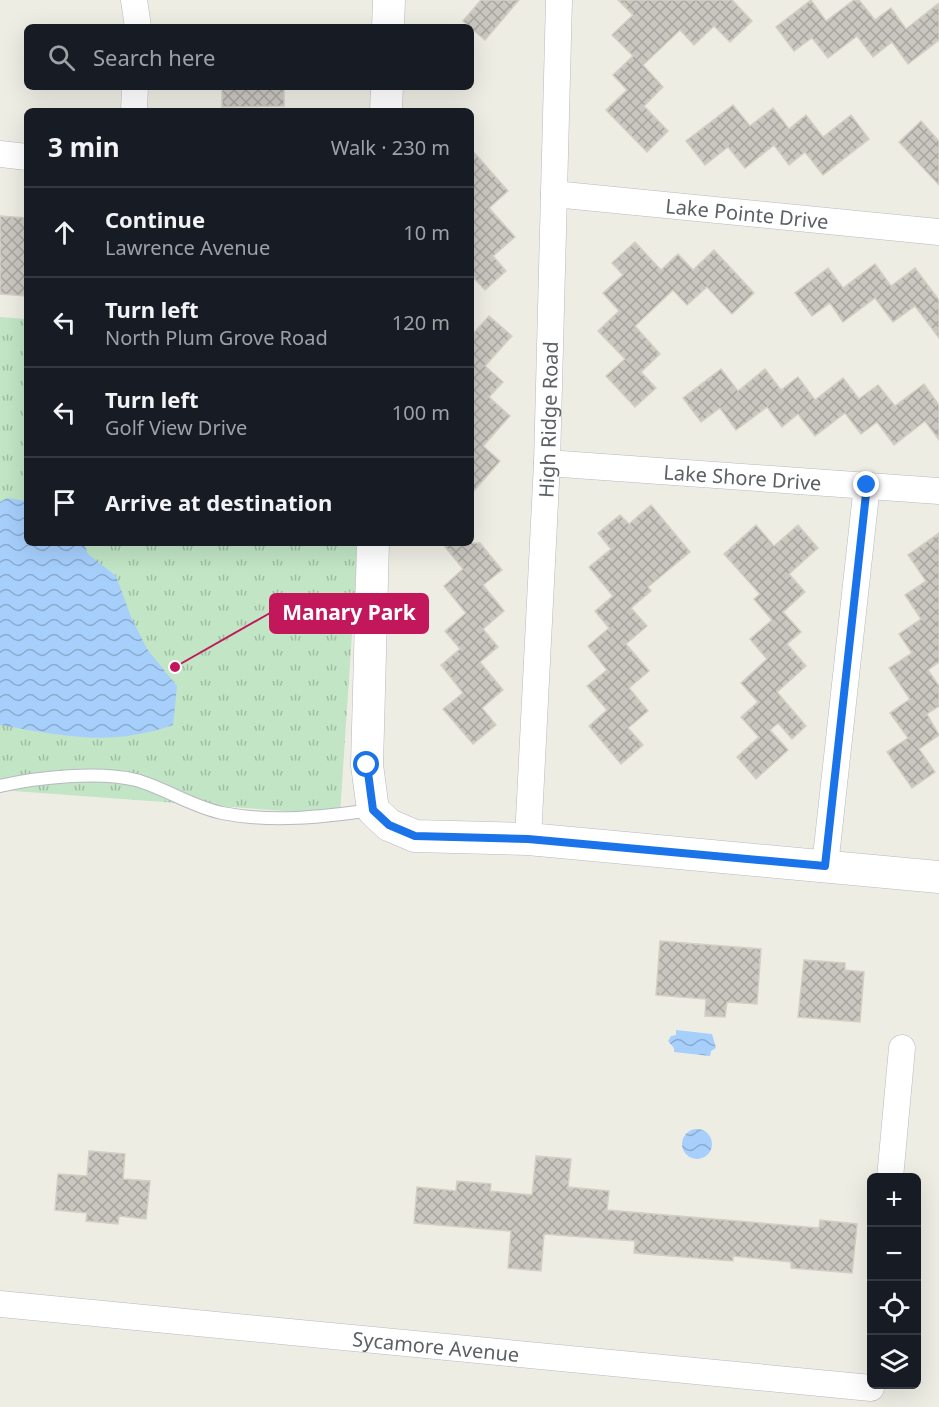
<!DOCTYPE html>
<meta charset="utf-8">
<style>
body{margin:0;font-family:"Noto Sans",sans-serif;background:#242831;color:#f1f3f6}
.controls{position:absolute;right:18px;bottom:18px;display:grid;overflow:hidden;border-radius:9px;box-shadow:0 6px 24px #0002}
.controls button{width:54px;height:54px;display:grid;place-items:center;padding:0;border:0;border-bottom:2px solid #363941;background:#171b24;color:#f1f3f6;font:30px sans-serif}
.stop{position:absolute;width:18px;height:18px;margin:-14px;border:4px solid #1a73e8;border-radius:50%;background:#fff}
.stop.end{background:#1a73e8;border-color:#fff;box-shadow:0 2px 6px #0008}
.list{margin:0;padding:0;list-style:none}
h2{display:flex;justify-content:space-between;align-items:center;height:78px;margin:0;padding:0 24px;font-size:26px}
h2 small{font-size:20px;font-weight:400;color:#9ea1a6}
.list li{display:grid;grid-template-columns:39px 1fr auto;gap:18px;align-items:center;box-sizing:border-box;height:90px;padding:0 24px;border-top:2px solid #363941}
.list b{display:block;font-size:22px;white-space:nowrap}
.list p{margin:0;font-size:20px;white-space:nowrap;color:#9ea1a6}
.list em{font-size:20px;font-style:normal;color:#9ea1a6}
.icon{flex:none;width:33px;height:33px;fill:none;stroke:currentColor;stroke-width:2;stroke-linecap:round;stroke-linejoin:round}
.map{position:relative;flex:none;width:939px;height:1407px;overflow:hidden}
.search{position:absolute;background:#171b24;box-shadow:0 6px 24px #0002;left:24px;top:24px;width:450px;height:66px;display:flex;align-items:center;gap:15px;box-sizing:border-box;padding:0 21px;border-radius:9px;color:#9ea1a6;font-size:22px}
.panel{position:absolute;background:#171b24;box-shadow:0 6px 24px #0002;left:24px;top:108px;width:450px;height:438px;border-radius:9px}
.map>svg:first-child{display:block}
.grass{fill:url(#grass-tufts)}
.water{fill:url(#water-waves)}
.building{fill:url(#building-cross-hatch);stroke:#d3cfc3;stroke-width:1.5}
.lines{fill:none;stroke-linecap:round;stroke-linejoin:round}
.service-casing{stroke:#b7b9be;stroke-width:14}
.minor-casing{stroke:#b7b9be;stroke-width:27}
.tertiary-casing{stroke:#b7b9be;stroke-width:33}
.service{stroke:#fff;stroke-width:12}
.minor{stroke:#fff;stroke-width:26}
.tertiary{stroke:#fff;stroke-width:32}
.route{stroke:#1a73e8;stroke-width:8}
.labels{text-anchor:middle;dominant-baseline:central;stroke-width:4.5;stroke-linejoin:round;paint-order:stroke}
.street-label{font-size:20px;fill:#5c5f64;stroke:#fff}
.leader{fill:none;stroke:#c2185b;stroke-width:2}
.callout-dot{fill:#c2185b;stroke:#fff;stroke-width:2}
.callout{fill:#c2185b;stroke:#c2185b;stroke-width:2}
.callout-label{font-size:21px;text-anchor:middle;font-weight:bold;fill:#fff}
</style>
<div class="map">
<svg width="939" height="1407" viewBox="0 0 939 1407">
<defs>
<pattern id="grass-tufts" width="24" height="20" patternUnits="userSpaceOnUse" patternTransform="scale(1.5)"><rect width="24" height="20" fill="#c1e5c5"/><path d="M3 7l-1-3M5 7V3M7 7l1-3M15 17l-1-3M17 17v-4M19 17l1-3" fill="none" stroke="#a0bda4"/></pattern>
<pattern id="water-waves" width="16" height="10" patternUnits="userSpaceOnUse" patternTransform="scale(1.5)"><rect width="16" height="10" fill="#a6cffc"/><path d="M0 5q4-4 8 0t8 0" fill="none" stroke="#8aabd0"/></pattern>
<pattern id="building-cross-hatch" width="8" height="8" patternUnits="userSpaceOnUse" patternTransform="scale(1.5)"><rect width="8" height="8" fill="#cac7c1"/><path d="M0 0l8 8M0 8l8-8" fill="none" stroke="#a7a5a0"/></pattern>
</defs>
<rect width="100%" height="100%" fill="#eeede4"/>
<path class="grass" d="M0,317L27,319V543H358L340,815L0,790Z"/>
<g class="water">
<path d="M7,498L27,501V543H84L88,554L116,576L131,617L147,649L177,686L173,725C109,747 65,736 0,725V502Z"/>
<path d="M676,1030L712,1034L716,1048L711,1051L710,1056L674,1052V1048L668,1041L671,1036L676,1035Z"/>
<circle cx="697" cy="1144" r="15"/>
</g>
<g class="building">
<path d="M481,0H519L485,40L463,21Z"/>
<path d="M618,0H732L752,21L730,42L714,26L694,45L680,30L643,65L663,87L644,106L668,131L647,152L606,110L627,90L613,75L633,56L612,35L633,15Z"/>
<path d="M811,0L826,21L854,0H859L875,20L891,8L906,29L939,3V40L908,64L892,42L873,57L857,36L828,58L812,38L794,51L776,27Z"/>
<path d="M222,87H284V106L222,107Z"/>
<path d="M733,105L750,126L773,108L789,129L806,115L823,137L851,115L869,139L823,175L805,152L789,165L774,145L745,168L728,147L705,165L686,141Z"/>
<path d="M921,121L939,141V185L899,142Z"/>
<path d="M471,149L508,191L489,208L515,237L493,256L506,271L485,290L471,275Z"/>
<path d="M0,216L27,218V296L0,294Z"/>
<path d="M635,242L661,270L678,254L693,270L714,250L754,293L732,314L707,287L687,305L673,290L635,326L660,354L641,372L656,388L635,407L606,376L625,359L598,331L619,311L603,293L623,275L612,263Z"/>
<path d="M875,264L891,286L915,268L939,300V338L915,306L893,322L875,298L843,322L830,303L812,316L795,293L828,268L843,288Z"/>
<path d="M489,316L512,336L485,366L503,382L489,397L510,416L483,446L500,461L471,494V336Z"/>
<path d="M721,369L738,391L765,369L781,390L798,377L815,400L843,378L859,399L878,385L895,406L924,384L939,405V440L925,421L894,445L877,422L861,434L845,413L815,436L798,414L782,427L767,407L736,430L720,408L701,422L683,398Z"/>
<path d="M651,505L690,552L648,587L651,591L631,608L647,626L626,644L649,671L629,688L648,711L628,728L643,745L621,764L589,726L607,710L587,686L607,670L588,646L609,628L595,611L613,596L589,567L611,549L598,533L620,515L629,524Z"/>
<path d="M756,525L774,546L798,525L818,548L789,574L805,592L783,612L801,632L787,644L806,666L777,692L806,726L792,739L778,723L770,730L788,750L756,779L737,757L759,737L741,717L758,702L741,683L767,659L750,639L772,620L754,599L760,594L724,554Z"/>
<path d="M939,533V662L928,670L939,686V706L927,714L939,735L919,749L935,772L912,788L887,752L908,738L890,713L910,699L889,668L912,653L899,634L921,619L905,595L926,581L908,555Z"/>
<path d="M442,543H480L502,570L483,585L504,611L483,629L498,647L480,662L503,690L482,708L496,725L473,744L443,709L463,693L441,665L460,649L445,631L466,613L444,586L463,569Z"/>
<path d="M660,941L761,949L757,1004L727,1002L725,1017L705,1016L706,999L656,995Z"/>
<path d="M804,960L845,963V970L864,972L860,1022L798,1017Z"/>
<path d="M89,1151L125,1154L123,1179L150,1181L146,1219L119,1216L118,1224L86,1221L87,1213L55,1210L58,1174L87,1176Z"/>
<path d="M536,1156L571,1159L568,1187L609,1191L607,1210L819,1228L820,1220L857,1224L852,1273L791,1268V1262L733,1256V1261L634,1253L635,1241L544,1234L541,1271L508,1268L511,1231L414,1223L417,1187L456,1191L457,1181L491,1184L490,1191L532,1195Z"/>
</g>
<g class="lines">
<g class="service-casing">
<path id="service" d="M0,786C38,777 99,771 136,780C165,788 192,807 222,813C272,823 322,817 372,810"/>
</g>
<g class="minor-casing">
<g id="minor">
<path d="M134,0L138,27"/>
<path d="M134,111L135,87"/>
<path d="M0,154L27,157"/>
<path id="s1" d="M554,194L939,232"/>
<path id="s2" d="M547,463L939,491"/>
<path id="s3" d="M528,839L547,463L559,0"/>
<path d="M825,866L867,485"/>
<path d="M890,1178L902,1048"/>
<path id="s4" d="M0,1304L871,1388"/>
</g>
</g>
<g class="tertiary-casing">
<g id="tertiary">
<path d="M388,27L389,0"/>
<path d="M386,111L387,87"/>
<path d="M373,543L367,765L373,810L389,825L415,836L528,839L939,877"/>
</g>
</g>
<use href="#service" class="service"/>
<use href="#minor" class="minor"/>
<use href="#tertiary" class="tertiary"/>
</g>
<g class="lines">
<path class="route" d="M367,765L373,810L389,825L415,836L528,839L825,866L867,485"/>
</g>
<g class="labels">
<g class="street-label">
<text stroke="none"><textPath href="#s1" startOffset="194">Lake Pointe Drive</textPath></text>
<text stroke="none"><textPath href="#s3" startOffset="420">High Ridge Road</textPath></text>
<text stroke="none"><textPath href="#s2" startOffset="196">Lake Shore Drive</textPath></text>
<text stroke="none"><textPath href="#s4" startOffset="438">Sycamore Avenue</textPath></text>
</g>
</g>
<path class="leader" d="M175 667L270 613"/>
<circle class="callout-dot" cx="175" cy="667" r="6"/>
<rect class="callout" x="270" y="594" width="158" height="39" rx="6"/>
<g class="callout-label">
<text x="349" y="620">Manary Park</text>
</g>
</svg>
<div class="controls">
<button>+</button>
<button>−</button>
<button><svg class="icon" aria-label="locate" viewBox="0 0 24 24"><circle cx="12" cy="12" r="6"/><path d="M12 2v4M12 18v4M2 12h4M18 12h4"/></svg></button>
<button><svg class="icon" aria-label="layers" viewBox="0 0 24 24"><path d="M12 4l9 5-9 5-9-5zM3 14l9 5 9-5"/></svg></button>
</div>
<div class="stop" style="left:367px;top:765px"></div>
<div class="stop end" style="left:867px;top:485px"></div>
<div class="search"><svg class="icon" aria-label="search" viewBox="0 0 24 24"><circle cx="10" cy="10" r="6"/><path d="M15 15l6 6"/></svg>Search here</div>
<section class="panel">
<h2>3 min<small>Walk · 230 m</small></h2>
<ul class="list">
<li><svg class="icon" aria-label="ahead" viewBox="0 0 24 24"><path d="M12 20V5M6 11l6-6 6 6"/></svg><div><b>Continue</b><p>Lawrence Avenue</p></div><em>10 m</em></li>
<li><svg class="icon" aria-label="left" viewBox="0 0 24 24"><path d="M17 20v-9H6M10 6l-5 5 5 5"/></svg><div><b>Turn left</b><p>North Plum Grove Road</p></div><em>120 m</em></li>
<li><svg class="icon" aria-label="left" viewBox="0 0 24 24"><path d="M17 20v-9H6M10 6l-5 5 5 5"/></svg><div><b>Turn left</b><p>Golf View Drive</p></div><em>100 m</em></li>
<li><svg class="icon" aria-label="arrive" viewBox="0 0 24 24"><path d="M6 21V4h12l-3 4 3 4H6"/></svg><div><b>Arrive at destination</b></div></li>
</ul>
</section>
</div>
